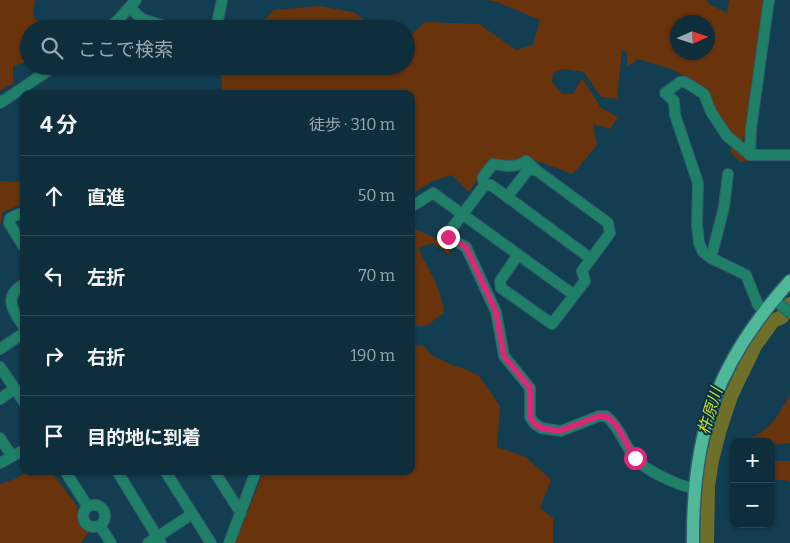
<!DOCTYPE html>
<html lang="ja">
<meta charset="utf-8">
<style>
body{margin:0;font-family:Bitter,"Noto Sans JP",serif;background:#173643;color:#f1f3f6}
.controls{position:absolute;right:15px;bottom:15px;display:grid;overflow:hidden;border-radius:10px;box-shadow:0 1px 4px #0004}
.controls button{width:45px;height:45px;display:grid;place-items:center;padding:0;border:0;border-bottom:1px solid #2e4a56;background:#0e2e3c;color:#f1f3f6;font:25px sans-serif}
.compass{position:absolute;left:670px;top:15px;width:45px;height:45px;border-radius:50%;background:#0e2e3c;box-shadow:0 1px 4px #0004;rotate:87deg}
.stop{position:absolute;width:15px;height:15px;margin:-11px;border:4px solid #db2777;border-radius:50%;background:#fff}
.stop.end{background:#db2777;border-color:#fff;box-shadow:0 1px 5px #0008}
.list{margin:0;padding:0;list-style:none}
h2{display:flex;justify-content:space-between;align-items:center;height:65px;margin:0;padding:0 20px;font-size:21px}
h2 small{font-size:16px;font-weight:400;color:#9ba8af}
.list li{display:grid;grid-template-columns:32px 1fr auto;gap:15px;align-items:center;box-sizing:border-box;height:80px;padding:0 20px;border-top:1px solid #2e4a56}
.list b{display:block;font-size:19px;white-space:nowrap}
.list em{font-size:16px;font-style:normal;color:#9ba8af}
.icon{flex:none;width:28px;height:28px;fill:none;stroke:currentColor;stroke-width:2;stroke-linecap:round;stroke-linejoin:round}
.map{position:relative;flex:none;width:790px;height:543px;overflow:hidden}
.search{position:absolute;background:#0e2e3c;box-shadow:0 1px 4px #0004;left:20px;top:20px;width:395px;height:55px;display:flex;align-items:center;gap:12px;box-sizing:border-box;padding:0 18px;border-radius:28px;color:#9ba8af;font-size:19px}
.panel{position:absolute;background:#0e2e3c;box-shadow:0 1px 4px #0004;left:20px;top:90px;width:395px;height:385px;border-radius:10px}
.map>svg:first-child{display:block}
.green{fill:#69330c;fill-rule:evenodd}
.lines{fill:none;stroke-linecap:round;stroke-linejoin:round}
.river{stroke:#6e702a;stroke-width:14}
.minor-casing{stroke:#325b6e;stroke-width:12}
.major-casing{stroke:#325b6e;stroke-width:15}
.minor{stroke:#1e8066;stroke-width:10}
.major{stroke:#4eb899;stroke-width:12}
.route{stroke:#db2777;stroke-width:6}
.labels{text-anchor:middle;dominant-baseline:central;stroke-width:4;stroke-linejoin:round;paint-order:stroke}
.water-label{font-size:16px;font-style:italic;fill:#d9dd23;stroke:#053345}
</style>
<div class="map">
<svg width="790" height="543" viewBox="0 0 790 543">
<rect width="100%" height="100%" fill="#133d50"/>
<g class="green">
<path d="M0,0H35L33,12L35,19L43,23V29H29V61L13,66V83L0,91Z"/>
<path d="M488,0H707L709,4L727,13L729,0H769L748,133L738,147L750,155L747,161L740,162L731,153L730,134L713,109L708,89L671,69L638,59L627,67V53L622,50L617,99L601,97L584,72L564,69L553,73L552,82L562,94H573L582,78L601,108L618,117L610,129L593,124L597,145L573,174L526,157L516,161L490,160L469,192L452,175L433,181L411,194V94H223L221,73L222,66H406V37L410,36L425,22L479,24L516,50L533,45L540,20L497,2ZM678,22H708V52H678Z"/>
<path d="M319,6L353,12L377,29H256L274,10Z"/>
<path d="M24,180V203L3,212L0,226V181L16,182Z"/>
<path d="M411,227L452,246L449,255L433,243L418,248C428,270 442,288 444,313L426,326H411Z"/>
<path d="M411,342L415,346L423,345L431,355L452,365L468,370L479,376L500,406L497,447L526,457L551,480L540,508L553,518V543H235L264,471H411Z"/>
<path d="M790,395V443L771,445V442H743L762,432L774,421Z"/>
<path d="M771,461H790V482L784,480H771Z"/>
<path d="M29,471H51L77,506V518L80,526L89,532L81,543H0V484L15,479Z"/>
</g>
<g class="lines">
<path class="river" d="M707,543L708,486L712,460L720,429L731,396L755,346L773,321L782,317L790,304"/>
<g class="minor-casing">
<g id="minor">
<path d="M130,8L142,19L174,29"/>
<path d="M108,29L118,20L136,0"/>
<path d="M216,29L222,0"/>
<path d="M0,103L55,66"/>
<path d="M750,155L751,129L769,0"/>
<path d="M484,186L483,177L493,164C505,166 516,168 526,161L536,170"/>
<path d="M507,197L528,170H536L608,223L610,233L582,271L585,281L552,324L501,288L500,281L518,255"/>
<path d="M411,207L433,193L574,295"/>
<path d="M24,212L10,218L9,223L24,247"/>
<path d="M590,258L491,185L484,186L449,232L448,237L466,247L496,312L504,356L530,388V417L534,423L541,428L561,431L599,416H606C620,427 624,445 635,458C643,469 680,487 694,488"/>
<path d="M711,258L724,207L728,174"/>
<path d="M24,284C2,297 13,311 24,327"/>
<path d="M774,299L790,313"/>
<path d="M764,311L758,305L746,275L711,258L703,252L699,243L697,225L698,183L675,115L674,101L665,93L680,82H685L704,94L711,112L727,136L750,155H790"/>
<path d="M0,349L24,333"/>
<path d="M0,367L24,402"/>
<path d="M0,399L14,389"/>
<path d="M0,438L12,456"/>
<path d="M0,463L24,450"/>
<path d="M65,471L88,507"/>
<path d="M117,471L161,543"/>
<path d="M165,471L211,543"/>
<path d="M214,471L241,513"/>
<circle cx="94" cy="516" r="11"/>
<path d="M100,526L111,543"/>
<path d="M148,543L192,514"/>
<path d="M229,543L256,471"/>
</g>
</g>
<g class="major-casing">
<path id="major" d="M693,543C692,434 716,363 790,281"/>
</g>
<use href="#minor" class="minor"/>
<use href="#major" class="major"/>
</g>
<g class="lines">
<path class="route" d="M448,237L466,247L496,312L504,356L530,388V417L534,423L541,428L560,431L599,416H606L616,425L635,458"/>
</g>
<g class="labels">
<g class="water-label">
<text transform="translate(710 411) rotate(-73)">杵原川</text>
</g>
</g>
</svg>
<div class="controls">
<button>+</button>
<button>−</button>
</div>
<svg class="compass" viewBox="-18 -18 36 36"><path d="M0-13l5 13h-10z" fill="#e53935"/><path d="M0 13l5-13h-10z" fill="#9ba8af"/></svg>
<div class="stop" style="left:635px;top:458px"></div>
<div class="stop end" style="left:448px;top:237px"></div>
<div class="search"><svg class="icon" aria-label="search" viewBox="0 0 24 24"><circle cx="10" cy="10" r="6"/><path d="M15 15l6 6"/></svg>ここで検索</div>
<section class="panel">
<h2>4 分<small>徒歩 · 310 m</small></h2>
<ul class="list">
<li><svg class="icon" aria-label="ahead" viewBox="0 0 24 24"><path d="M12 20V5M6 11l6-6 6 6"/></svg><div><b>直進</b></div><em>50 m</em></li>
<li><svg class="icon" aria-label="left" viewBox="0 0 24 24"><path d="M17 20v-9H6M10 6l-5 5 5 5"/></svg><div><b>左折</b></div><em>70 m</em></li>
<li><svg class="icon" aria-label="right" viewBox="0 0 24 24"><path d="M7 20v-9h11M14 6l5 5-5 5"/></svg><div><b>右折</b></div><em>190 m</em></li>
<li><svg class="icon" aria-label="arrive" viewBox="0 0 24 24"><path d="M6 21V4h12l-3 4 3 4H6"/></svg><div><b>目的地に到着</b></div></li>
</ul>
</section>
</div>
